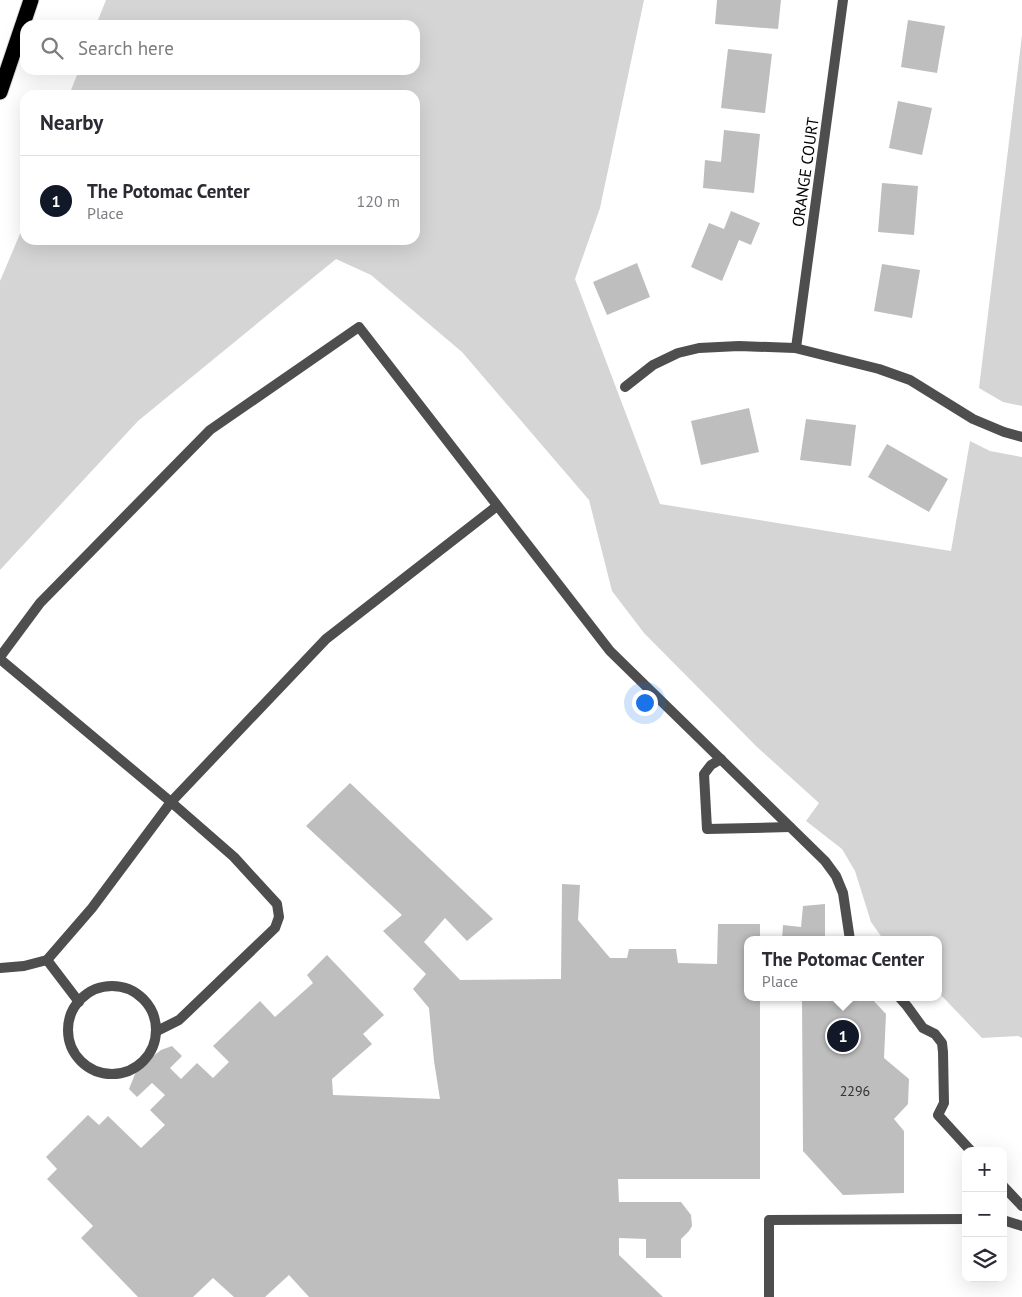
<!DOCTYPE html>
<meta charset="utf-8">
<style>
body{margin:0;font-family:"PT Sans",sans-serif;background:#f2f2f3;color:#2b2b33}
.controls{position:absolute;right:15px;bottom:15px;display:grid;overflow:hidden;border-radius:10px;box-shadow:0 5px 20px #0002}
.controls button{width:45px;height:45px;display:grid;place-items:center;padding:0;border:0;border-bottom:1px solid #e1e1e2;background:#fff;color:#2b2b33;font:25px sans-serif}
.you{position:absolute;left:644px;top:702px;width:18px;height:18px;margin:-12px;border:4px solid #fff;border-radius:50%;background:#1a73e8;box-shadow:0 0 0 8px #1a73e833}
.badge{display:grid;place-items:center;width:32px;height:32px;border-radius:50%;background:#111827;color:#fff;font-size:16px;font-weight:700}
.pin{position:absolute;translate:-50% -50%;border:2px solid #fff;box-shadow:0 1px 5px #0006}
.popup{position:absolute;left:744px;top:936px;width:198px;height:65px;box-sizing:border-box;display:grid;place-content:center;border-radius:10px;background:#fff;filter:drop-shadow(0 1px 4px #0005);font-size:16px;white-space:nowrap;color:#7c7c81}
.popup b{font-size:19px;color:#2b2b33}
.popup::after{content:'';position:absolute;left:50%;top:100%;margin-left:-10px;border:10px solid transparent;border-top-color:#fff}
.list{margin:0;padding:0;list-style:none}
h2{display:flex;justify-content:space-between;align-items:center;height:65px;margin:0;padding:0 20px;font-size:21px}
h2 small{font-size:16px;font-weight:400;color:#7c7c81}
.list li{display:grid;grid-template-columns:32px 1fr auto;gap:15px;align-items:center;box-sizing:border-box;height:90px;padding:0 20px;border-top:1px solid #e1e1e2}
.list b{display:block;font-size:19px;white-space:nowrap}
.list p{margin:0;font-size:16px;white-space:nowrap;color:#7c7c81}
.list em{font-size:16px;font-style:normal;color:#7c7c81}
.icon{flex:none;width:28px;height:28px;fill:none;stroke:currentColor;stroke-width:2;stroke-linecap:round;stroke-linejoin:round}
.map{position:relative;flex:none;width:1022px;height:1297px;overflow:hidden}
.search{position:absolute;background:#fff;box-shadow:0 5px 20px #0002;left:20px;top:20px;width:400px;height:55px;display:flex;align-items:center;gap:12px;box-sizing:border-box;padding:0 18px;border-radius:15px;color:#7c7c81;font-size:19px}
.panel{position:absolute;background:#fff;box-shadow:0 5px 20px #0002;left:20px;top:90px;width:400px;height:155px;border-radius:15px}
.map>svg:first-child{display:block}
.green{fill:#d5d5d5}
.building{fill:#bebebe}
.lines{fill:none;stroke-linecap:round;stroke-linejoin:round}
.highway-casing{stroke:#dbdbdb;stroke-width:17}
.lane{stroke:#4e4e4e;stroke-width:10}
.street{stroke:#4e4e4e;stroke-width:10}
.highway{stroke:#000;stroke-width:15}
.labels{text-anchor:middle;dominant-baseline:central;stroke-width:5;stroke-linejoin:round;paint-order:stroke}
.number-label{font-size:14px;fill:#303030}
.street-label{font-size:16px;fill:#000;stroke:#fff}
</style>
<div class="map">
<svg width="1022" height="1297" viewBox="0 0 1022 1297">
<rect width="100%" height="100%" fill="#fff"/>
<g class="green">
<path d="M106,0H644L600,208L575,279L660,504L951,551L970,441L990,451L1022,457V1038L1018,1036L982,1038L938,992V940L883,939L871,922L855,871L842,849L806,821L819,803L757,747L644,633L612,591L589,500L462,352L371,275L336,259L138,421L0,570V281L25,222V240H415V95H69L79,70H415V25H96Z"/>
<path d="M1022,35V406L1003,402L979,388Z"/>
</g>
<g class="building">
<path d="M717,0H781L778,29L715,24Z"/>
<path d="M908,20L945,26L937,73L901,67Z"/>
<path d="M728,49L772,54L765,113L721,108Z"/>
<path d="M898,101L932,108L922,155L889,148Z"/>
<path d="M724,130L760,134L754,193L703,188L705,160L721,162Z"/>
<path d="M882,183L918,186L914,235L878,232Z"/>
<path d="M731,211L760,223L751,245L739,240L722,281L691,267L709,223L724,229Z"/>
<path d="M637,263L650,297L607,315L593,282Z"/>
<path d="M882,264L920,270L912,318L874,311Z"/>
<path d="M749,408L759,452L701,465L691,421Z"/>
<path d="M806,419L856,425L851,466L800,460Z"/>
<path d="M887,444L948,479L929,512L868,477Z"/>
<path d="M350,783L493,919L467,941L445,918L424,942L460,980L561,979L562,884L580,885L578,920L610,958H627L629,949H676L678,963L717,964L718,924H760V940H748V997H760V1179H618L619,1202H681L691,1215L692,1226L689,1231L681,1239V1258H646V1239L619,1238V1255L663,1297H309L289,1275L265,1297H234L213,1278L193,1297H138L81,1238L93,1226L47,1179L57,1169L46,1157L88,1115L99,1125L108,1116L141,1148L165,1125L150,1110L165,1095L152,1083L137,1097L129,1089L135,1074L143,1064L161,1050L172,1046L182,1056L170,1068L181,1079L197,1063L213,1078L229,1062L213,1046L260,1001L275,1017L313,983L307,975L327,955L384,1015L363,1034L372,1044L332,1079L333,1095L440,1099L434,1061L429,1008L413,989L426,974L383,931L402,915L306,826Z"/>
<path d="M825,904V940H782L783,925L801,927L803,906Z"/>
<path d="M802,997H870L886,1014L884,1058L909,1079L908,1104L894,1119L904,1131V1193L843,1195L803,1151Z"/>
</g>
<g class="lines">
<g class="highway-casing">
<path id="highway" d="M0,92L31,0"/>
</g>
<g class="lane">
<path d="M0,657L40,603L210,430L359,327L610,651L825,861L836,876L843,893L850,940"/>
<path d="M0,659L171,802L234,857L277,904L279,917L275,928L179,1020L157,1031"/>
<path d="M721,759L711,765L704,774L707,829L790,827"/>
<path d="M47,960L79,1002"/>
<path d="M0,968L24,966L47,960L92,908L171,802L326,639L497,506"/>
<circle cx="112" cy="1030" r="44"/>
<path d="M899,997L907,1006L923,1028L935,1034L942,1043L943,1052L944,1103L938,1115L971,1151"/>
<path d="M1003,1186L1022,1206"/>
<path d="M1003,1220L1022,1226"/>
<path d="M769,1297V1220L966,1219"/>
</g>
<g class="street">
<path d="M796,348L843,0"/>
<path d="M625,387L653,365L678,353L699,348L739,346L795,348L879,369L910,380L973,419L1004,432L1022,437"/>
</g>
<use href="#highway" class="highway"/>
</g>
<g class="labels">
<g class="number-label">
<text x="855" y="1091">2296</text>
</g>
<g class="street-label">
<text transform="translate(805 172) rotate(-82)">ORANGE COURT</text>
</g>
</g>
</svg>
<div class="controls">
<button>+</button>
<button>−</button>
<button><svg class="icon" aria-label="layers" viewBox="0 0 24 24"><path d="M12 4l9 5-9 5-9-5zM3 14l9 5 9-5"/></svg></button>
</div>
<div class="you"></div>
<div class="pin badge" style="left:843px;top:1036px">1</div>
<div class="popup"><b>The Potomac Center</b>Place</div>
<div class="search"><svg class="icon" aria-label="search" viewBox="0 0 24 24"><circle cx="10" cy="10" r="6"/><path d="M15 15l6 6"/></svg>Search here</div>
<section class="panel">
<h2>Nearby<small></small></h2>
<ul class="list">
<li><span class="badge">1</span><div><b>The Potomac Center</b><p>Place</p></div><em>120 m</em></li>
</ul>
</section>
</div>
